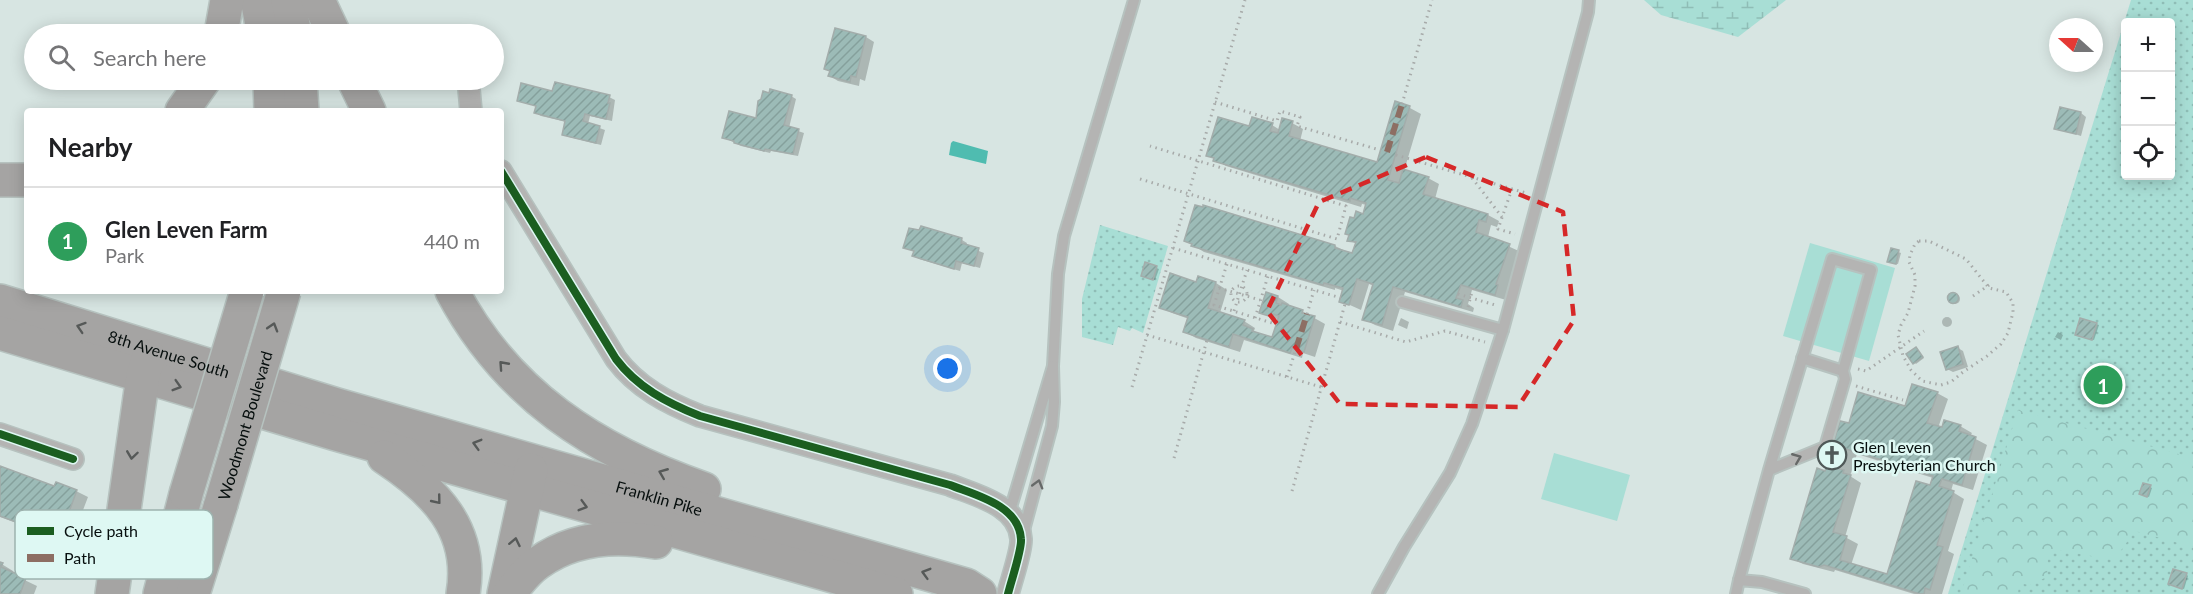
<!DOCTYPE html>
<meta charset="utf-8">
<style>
body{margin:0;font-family:Lato,sans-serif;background:#f2f2f2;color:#202124}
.controls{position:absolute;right:18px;top:18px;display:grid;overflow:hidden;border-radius:6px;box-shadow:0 3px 15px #0003}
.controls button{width:54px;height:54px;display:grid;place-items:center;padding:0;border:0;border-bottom:2px solid #e0e0e0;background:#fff;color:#202124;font:30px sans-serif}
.compass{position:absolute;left:2049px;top:18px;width:54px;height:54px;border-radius:50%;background:#fff;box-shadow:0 3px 15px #0003;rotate:291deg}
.you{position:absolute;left:948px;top:369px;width:21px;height:21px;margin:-15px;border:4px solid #fff;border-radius:50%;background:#1a73e8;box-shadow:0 0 0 9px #1a73e833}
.badge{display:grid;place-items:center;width:39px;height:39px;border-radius:50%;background:#4f5958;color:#fff;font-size:20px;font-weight:700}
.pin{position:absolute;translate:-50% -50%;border:3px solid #fff;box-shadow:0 2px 6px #0006}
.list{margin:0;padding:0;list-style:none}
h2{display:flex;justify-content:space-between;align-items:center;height:78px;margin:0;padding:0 24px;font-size:26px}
h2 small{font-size:20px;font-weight:400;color:#757577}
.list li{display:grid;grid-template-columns:39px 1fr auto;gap:18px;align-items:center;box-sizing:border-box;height:108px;padding:0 24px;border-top:2px solid #e0e0e0}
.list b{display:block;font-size:22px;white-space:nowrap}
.list p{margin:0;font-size:20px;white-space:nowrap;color:#757577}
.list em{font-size:20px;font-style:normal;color:#757577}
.icon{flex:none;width:33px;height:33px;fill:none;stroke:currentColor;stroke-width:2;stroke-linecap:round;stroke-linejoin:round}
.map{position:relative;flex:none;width:2193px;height:594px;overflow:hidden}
.search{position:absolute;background:#fff;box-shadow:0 3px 15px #0003;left:24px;top:24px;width:480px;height:66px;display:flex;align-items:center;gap:15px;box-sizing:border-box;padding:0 21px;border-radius:33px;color:#757577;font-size:22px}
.panel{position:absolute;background:#fff;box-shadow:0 3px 15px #0003;left:24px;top:108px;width:480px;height:186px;border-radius:6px}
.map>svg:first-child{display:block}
.green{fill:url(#green-dots);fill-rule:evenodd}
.forest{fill:url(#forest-crowns)}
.wetland{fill:url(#wetland-marsh)}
.pitch{fill:#a8ded5}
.water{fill:#4fbcb0}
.shadow{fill:#0003;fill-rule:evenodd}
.building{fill:url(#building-hatch);stroke:#a3adab;stroke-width:1.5;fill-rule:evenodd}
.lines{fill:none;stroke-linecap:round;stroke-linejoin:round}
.lane-casing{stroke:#b6c2bf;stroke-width:14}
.street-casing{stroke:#b6c2bf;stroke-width:24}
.primary-casing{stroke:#b6c2bf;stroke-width:36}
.path{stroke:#a7aaa9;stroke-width:3;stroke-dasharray:1.5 4.5;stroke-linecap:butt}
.lane{stroke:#b4b4b3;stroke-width:10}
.street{stroke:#b4b4b3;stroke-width:21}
.primary{stroke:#a5a4a3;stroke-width:33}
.primary-bridge-casing{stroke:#b6c2bf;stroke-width:36;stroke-linecap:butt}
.primary-bridge{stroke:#a5a4a3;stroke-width:33}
.quiet{stroke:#8d6e63;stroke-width:6;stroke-dasharray:12 6;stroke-linecap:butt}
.cycleway-casing{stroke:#def8f3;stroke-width:11}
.cycleway{stroke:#1b5e20;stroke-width:8}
.oneway{stroke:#565958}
.oneway2{stroke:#666968}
.marked{fill:none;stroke:#d62828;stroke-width:4.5;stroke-dasharray:12 8;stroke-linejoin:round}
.labels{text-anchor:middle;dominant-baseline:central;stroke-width:5;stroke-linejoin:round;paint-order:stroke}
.street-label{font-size:16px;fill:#060e0d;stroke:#def8f3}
.poi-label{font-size:16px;fill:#060e0d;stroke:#def8f3;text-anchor:start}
.key{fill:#def8f3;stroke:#9db2ae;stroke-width:1.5}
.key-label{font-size:16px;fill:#060e0d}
</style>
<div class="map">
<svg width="2193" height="594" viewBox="0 0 2193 594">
<defs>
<pattern id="green-dots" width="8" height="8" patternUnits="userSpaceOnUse" patternTransform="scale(1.5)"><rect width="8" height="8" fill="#a8ded5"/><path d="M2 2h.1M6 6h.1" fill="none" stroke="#8fbdb6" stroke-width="1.8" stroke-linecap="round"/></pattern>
<pattern id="forest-crowns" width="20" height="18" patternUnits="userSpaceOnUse" patternTransform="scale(1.5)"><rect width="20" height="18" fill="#a8ded5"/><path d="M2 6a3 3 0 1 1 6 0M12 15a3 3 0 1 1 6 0" fill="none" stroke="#8fbdb6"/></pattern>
<pattern id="wetland-marsh" width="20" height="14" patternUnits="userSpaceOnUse" patternTransform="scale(1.5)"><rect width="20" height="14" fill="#a8ded5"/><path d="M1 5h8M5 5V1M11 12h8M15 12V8" fill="none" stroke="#8fbdb6"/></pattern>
<pattern id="building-hatch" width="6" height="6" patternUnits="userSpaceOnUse" patternTransform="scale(1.5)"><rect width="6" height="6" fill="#9cbbb7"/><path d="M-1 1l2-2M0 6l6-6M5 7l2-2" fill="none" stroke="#85a09c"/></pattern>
</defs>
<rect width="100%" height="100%" fill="#d7e5e2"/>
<g class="green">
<path d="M2131,0H2193V594H1948ZM2126,22H2170V176H2126Z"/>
<path d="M1100,225L1168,246L1143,333L1132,328L1130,331L1118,327L1113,345L1082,337V299Z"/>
</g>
<path class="forest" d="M2018,410L2193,458V547L2135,531L2114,560L2058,550L2048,555L2047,577L2029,585L2019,583L2018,594H1961Z"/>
<path class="wetland" d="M1644,0H1786L1738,37L1661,15Z"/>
<g class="pitch">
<path d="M1810,243L1895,268L1869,361L1783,336Z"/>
<path d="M1554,453L1630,475L1617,521L1541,499Z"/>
</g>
<path class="water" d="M953,141L988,151L986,164L949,155L951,143Z"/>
<g class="shadow">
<path d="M836,30L866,37L874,42L865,81L860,79L859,86L838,81L830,76Z"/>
<path d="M553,92L609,97L615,100L612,121L590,116L588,124L605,130L601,145L569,137L564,134L567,122L541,116L536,113L538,106L519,100Z"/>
<path d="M791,96L796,99L789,128L804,133L798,156L771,151L770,153L741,146L723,137L757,120Z"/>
<path d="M1410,108L1421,114L1404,171L1428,178L1439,184L1435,199L1488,215L1499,221L1497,227L1491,225L1488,237L1521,252L1507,291L1509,292L1506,300L1472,290L1468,304L1474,308L1473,312L1405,292L1393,331L1375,325L1364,319L1374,286L1369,284L1361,310L1341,301L1344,291L1335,288V290L1204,252L1186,241L1335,246L1354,255L1357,244L1349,240L1364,215L1367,205L1362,204L1361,207L1226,166L1208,155L1250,128L1272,125L1280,130L1292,123L1303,129L1300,141L1378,164Z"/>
<path d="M2081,113L2086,117L2081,136L2056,128Z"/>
<path d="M962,240L967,243L966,246L984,253L980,268L962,263L960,271L919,259L914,256L915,252L905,248Z"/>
<path d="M1892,250L1901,253L1898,264L1891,263Z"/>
<path d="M1146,264L1159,269L1155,280L1145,277Z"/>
<path d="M1199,278L1216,283L1227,290L1220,313L1244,321L1255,328L1254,331L1263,336L1273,339L1279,320L1261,312L1267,294L1278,297L1289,304L1288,307L1302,311L1325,324L1315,357L1303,353L1302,358L1244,340L1240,352L1196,338L1185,332L1189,319L1172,313L1161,307L1197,284Z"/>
<circle cx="1955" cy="299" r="5"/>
<circle cx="1947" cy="322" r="5"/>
<path d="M1401,318L1409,322L1407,329L1398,325Z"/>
<path d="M2096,324L2099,325L2094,340L2079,336Z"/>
<path d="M2058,332L2063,335L2061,340L2055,337Z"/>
<path d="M1958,348L1963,351L1968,367L1953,372L1947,369Z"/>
<path d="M1916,349L1924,358L1916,364L1914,362Z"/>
<path d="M1937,393L1948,399L1938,428L1960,426L1972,433L1970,436L1987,445L1973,490L1953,484L1951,491L1964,499L1948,551L1954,554L1942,594H1914L1835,570L1834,572L1803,564L1791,558L1826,473L1850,425L1906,408ZM1857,454L1933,478L1888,576L1851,565L1858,544L1845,537L1861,483L1850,476Z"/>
<path d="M0,468L55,488L76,491L88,497L72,539L46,529L44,533L0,517Z"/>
<path d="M2150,487L2152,488L2149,497L2143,495Z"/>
<path d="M0,563L13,571L12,574L37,586L34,594H0Z"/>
<path d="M2186,574L2188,576L2184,589L2172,585Z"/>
</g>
<g class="building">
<path d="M835,28L866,36L856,77L851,76L850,82L828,76L830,71L824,69Z"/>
<path d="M555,82L610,95L608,103H610L606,119L585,114L583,121L600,126L596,143L562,135L565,121L534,113L536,106L517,101L521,83L552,91Z"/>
<path d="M770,89L792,95L784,125L799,129L793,154L765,149L764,151L734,143V141L722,138L729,111L756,118L758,101L761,99L763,91L769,93Z"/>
<path d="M1395,101L1410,106L1388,180L1399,183L1403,169L1429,177L1423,194L1488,214L1486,222L1479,220L1476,232L1510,244L1496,284L1498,285L1495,295L1461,285L1456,298L1463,300L1461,307L1393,287L1382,325L1362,320L1373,284L1357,279L1349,305L1339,302L1343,288L1324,283L1323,285L1191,246L1192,244L1184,241L1195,205L1203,207V205L1335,245V248L1352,253L1356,242L1347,241L1349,235L1345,234L1350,217L1354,218L1356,211L1363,214L1366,203L1350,198V201L1213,161L1214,158L1206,156L1218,117L1249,126L1252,117L1273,123L1270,131L1278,133L1282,118L1293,121L1289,136L1377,162Z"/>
<path d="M2060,107L2081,112L2076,134L2054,129Z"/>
<path d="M921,226L962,238L961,243L979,248L974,266L956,261L954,269L912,256L914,251L903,248L909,228L919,230Z"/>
<path d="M1891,248L1899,250L1896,264L1887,262Z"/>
<path d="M1145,262L1157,266L1153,280L1141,276Z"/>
<path d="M1170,273L1196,282L1198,276L1216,282L1208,308L1245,320L1243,325L1253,329L1252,331L1272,337L1279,316L1273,314L1272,317L1259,313L1266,292L1278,296L1276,303L1281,305L1282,303L1303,310L1302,313L1315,316L1304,352L1292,348L1290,353L1233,334L1229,347L1183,332L1188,317L1159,308Z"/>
<circle cx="1953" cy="298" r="5.5"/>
<path d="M2080,318L2097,323L2092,340L2075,335Z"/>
<path d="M1958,346L1963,364L1946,370L1940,352Z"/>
<path d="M1916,347L1923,357L1913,364L1906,354Z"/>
<path d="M1912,384L1938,392L1927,423L1942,427L1944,420L1961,425L1959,431L1976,437L1962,485L1942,479L1939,486L1954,491L1937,545L1943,547L1930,590L1925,588L1924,594H1920L1824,565L1819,567L1790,559L1817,468L1825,471L1840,421L1849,423L1858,392L1905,406ZM1846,449L1933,476L1930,485L1916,481L1887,574L1840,560L1847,536L1833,532L1851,475L1843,473L1844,470L1839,469Z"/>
<path d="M0,466L54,486L56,482L77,490L61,534L34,524L32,528L0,516Z"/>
<path d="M2143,483L2151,485L2147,497L2139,494Z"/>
<path d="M0,562L3,563L1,567L26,578L20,594H0Z"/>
<path d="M2173,569L2187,573L2182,589L2168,584Z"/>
</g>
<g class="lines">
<g class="lane-casing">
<g id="lane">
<path d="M1402,302L1503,330"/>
<path d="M1802,358L1843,371"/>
<path d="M1053,366L1058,274L1064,236L1134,0"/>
<path d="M1009,514L1053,366L1054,402L1052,426L1023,534"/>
<path d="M1739,580L1769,470L1832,259L1871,270L1843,371L1845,379L1825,447L1769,470"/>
<path d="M1378,594L1404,547L1450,473L1472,424L1503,330L1588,12L1589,0"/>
<path d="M1736,594L1739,580L1762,582L1805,594"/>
</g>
</g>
<g class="street-casing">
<g id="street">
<path d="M469,89L471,111"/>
<path d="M501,171L616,359C637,387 667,403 700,416L950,485C975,495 1019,505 1021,539C1022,550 1011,581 1008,594"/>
<path d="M0,434L73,459"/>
</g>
</g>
<g class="primary-casing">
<g id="primary">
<path d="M257,0L264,34"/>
<path d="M288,0L295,34"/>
<path d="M318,0L334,34"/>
<path d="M221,34L227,0"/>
<path d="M270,80L271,111"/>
<path d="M300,80L302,111"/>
<path d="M354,80L369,111"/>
<path d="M182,111L204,80"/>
<path d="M0,180H27"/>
<path d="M452,291C507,395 595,451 704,489"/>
<path id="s1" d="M0,301L337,405L966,585L980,594"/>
<path d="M0,333L336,434L896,594"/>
<path d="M384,457C434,490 474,529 463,594"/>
<path d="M112,594L143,376L149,356"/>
<path d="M160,594L186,494"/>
<path d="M193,594L221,504"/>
<path d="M504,594L531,470"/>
<path d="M509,594C518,583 526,571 538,563C572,538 615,535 656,542"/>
</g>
</g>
<g class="path">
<path d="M1215,102L1277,121L1280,111L1300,117L1297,126L1380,150"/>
<path d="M1402,104L1432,0"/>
<path d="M1396,155L1526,193"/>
<path d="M1472,178L1502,217"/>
<path d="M1140,179L1337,239L1346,206L1150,146"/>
<path d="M1512,189L1498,229L1515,234"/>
<path d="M1919,241H1929L1966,259L1989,288L2006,292L2013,303V312L2008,333L2001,344L1987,356L1963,372L1951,382L1941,385L1922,381L1911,370L1903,356L1898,335L1901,325L1908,313L1915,286V275L1909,262L1910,255L1915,244Z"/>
<path d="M1173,248L1341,298"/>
<path d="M1227,264L1214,305L1272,323"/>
<circle cx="1239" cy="294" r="8"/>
<path d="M1219,288L1260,300"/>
<path d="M1458,294L1495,305"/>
<path d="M1973,296L1992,283"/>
<path d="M1468,307L1473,288"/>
<path d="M1234,311L1247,270"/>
<path d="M1307,314L1314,290"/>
<path d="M1255,318L1268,276"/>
<path d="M1340,322L1406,342L1445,331L1485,342"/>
<path d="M1147,335L1321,387"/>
<path d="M1858,369L1866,371L1924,331"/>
<path d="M1287,377L1296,349"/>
<path d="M1856,386L1903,400"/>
<path d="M1132,387L1245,0"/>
<path d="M1174,458L1207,340"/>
<path d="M1292,491L1345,304"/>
</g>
<use href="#lane" class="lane"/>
<use href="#street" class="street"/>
<use href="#primary" class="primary"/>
<g class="primary-bridge-casing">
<g id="primary-bridge">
<path d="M186,494L247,291"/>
<path id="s2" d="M221,504L284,291"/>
</g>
</g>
<use href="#primary-bridge" class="primary-bridge"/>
<g class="quiet">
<path d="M1387,152L1402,104"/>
<path d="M1296,349L1307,314"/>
</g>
<g class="cycleway-casing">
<g id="cycleway">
<path d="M501,171L616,359C637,387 667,403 700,416L950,485C975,495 1019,505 1021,539C1022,550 1011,581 1008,594"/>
<path d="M0,434L73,459"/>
</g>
</g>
<use href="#cycleway" class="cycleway"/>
</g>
<defs><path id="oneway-chevron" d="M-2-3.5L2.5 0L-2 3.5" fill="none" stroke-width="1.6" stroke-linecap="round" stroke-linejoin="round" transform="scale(1.5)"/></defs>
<g class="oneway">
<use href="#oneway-chevron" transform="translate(81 327) rotate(-162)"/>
<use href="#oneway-chevron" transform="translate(273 327) rotate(-73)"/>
<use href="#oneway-chevron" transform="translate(503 365) rotate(-132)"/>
<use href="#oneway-chevron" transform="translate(177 386) rotate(17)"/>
<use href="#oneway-chevron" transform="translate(477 444) rotate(-164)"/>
<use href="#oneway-chevron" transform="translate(132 455) rotate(98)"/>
<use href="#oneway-chevron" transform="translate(663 473) rotate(-158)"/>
<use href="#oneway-chevron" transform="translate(437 500) rotate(51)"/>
<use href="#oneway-chevron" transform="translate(583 506) rotate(16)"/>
<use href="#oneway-chevron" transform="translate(515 542) rotate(-78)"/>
<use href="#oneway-chevron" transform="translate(926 573) rotate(-164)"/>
</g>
<g class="oneway2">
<use href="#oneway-chevron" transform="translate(1797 458) rotate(-22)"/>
<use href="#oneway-chevron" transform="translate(1038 484) rotate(-74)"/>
</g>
<path class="marked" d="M1426,157L1563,212L1574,320L1518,407L1340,404L1267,311L1319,202Z"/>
<defs>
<g id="church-ring" transform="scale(1.5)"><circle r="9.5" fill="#def8f3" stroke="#4f5958" stroke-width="1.5"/><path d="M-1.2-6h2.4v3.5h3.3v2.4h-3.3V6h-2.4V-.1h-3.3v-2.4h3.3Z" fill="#4f5958"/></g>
</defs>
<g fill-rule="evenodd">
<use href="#church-ring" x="1832" y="455"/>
</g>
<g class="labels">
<g class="street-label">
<text stroke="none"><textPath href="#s1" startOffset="177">8th Avenue South</textPath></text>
<text stroke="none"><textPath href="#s2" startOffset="82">Woodmont Boulevard</textPath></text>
<text stroke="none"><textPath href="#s1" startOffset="688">Franklin Pike</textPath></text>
</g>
<g class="poi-label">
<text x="1853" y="446">Glen Leven<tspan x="1853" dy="18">Presbyterian Church</tspan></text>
</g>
</g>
<rect x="15" y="510" width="198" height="69" rx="9" class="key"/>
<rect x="27" y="527" width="27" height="8" fill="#1b5e20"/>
<rect x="27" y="554" width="27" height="8" fill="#8d6e63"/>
<g class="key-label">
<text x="64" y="537">Cycle path</text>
<text x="64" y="564">Path</text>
</g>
</svg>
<div class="controls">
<button>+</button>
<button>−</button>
<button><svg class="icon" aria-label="locate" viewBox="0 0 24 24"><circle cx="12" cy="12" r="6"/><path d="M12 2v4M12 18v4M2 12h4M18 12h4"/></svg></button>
</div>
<svg class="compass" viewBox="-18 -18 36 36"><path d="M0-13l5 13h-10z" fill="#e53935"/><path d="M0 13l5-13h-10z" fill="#757577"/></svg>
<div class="you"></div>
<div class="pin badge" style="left:2103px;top:385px;background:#2e9e5b">1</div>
<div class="search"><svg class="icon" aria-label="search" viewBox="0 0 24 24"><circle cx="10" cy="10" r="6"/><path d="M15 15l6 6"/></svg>Search here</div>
<section class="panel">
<h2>Nearby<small></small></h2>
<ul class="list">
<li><span class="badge" style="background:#2e9e5b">1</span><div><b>Glen Leven Farm</b><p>Park</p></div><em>440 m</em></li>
</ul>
</section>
</div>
